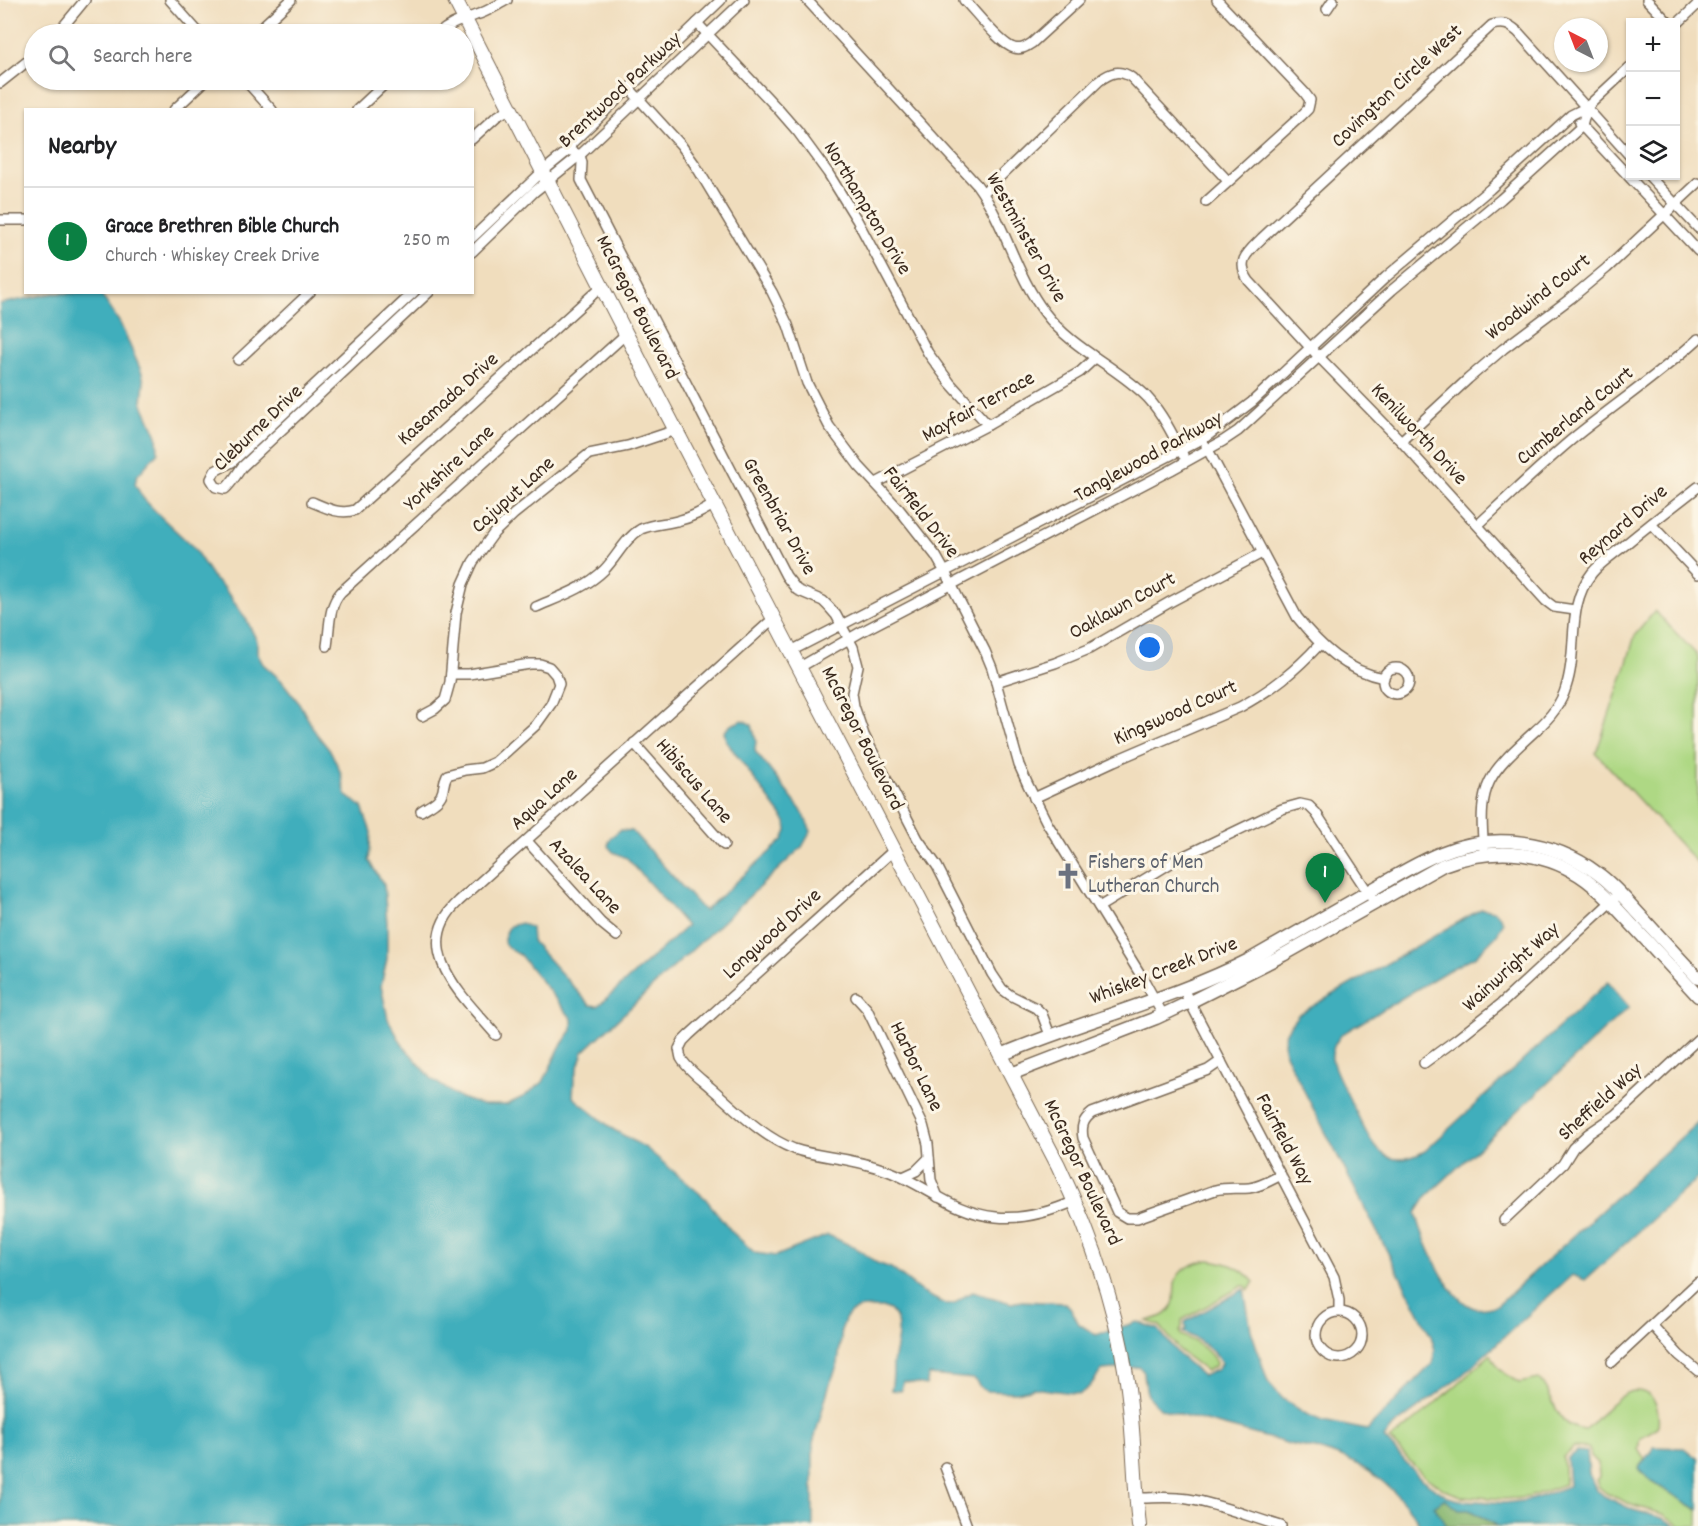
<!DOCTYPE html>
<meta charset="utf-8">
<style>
body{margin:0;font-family:Dekko,sans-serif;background:#f6f6f6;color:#202124}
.controls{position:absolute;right:18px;top:18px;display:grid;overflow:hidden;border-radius:0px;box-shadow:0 2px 4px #0004}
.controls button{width:54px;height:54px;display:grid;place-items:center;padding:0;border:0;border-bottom:2px solid #e0e0e0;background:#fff;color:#202124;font:30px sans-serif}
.compass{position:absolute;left:1554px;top:18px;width:54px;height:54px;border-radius:50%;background:#fff;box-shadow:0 2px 4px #0004;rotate:318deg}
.you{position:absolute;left:1150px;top:648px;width:21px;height:21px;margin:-15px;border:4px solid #fff;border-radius:50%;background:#1a73e8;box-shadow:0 0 0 9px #1a73e833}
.badge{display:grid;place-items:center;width:39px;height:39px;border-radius:50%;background:#0b8043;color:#fff;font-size:20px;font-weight:700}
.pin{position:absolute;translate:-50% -50px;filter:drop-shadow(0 2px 3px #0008)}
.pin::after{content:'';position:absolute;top:32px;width:21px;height:18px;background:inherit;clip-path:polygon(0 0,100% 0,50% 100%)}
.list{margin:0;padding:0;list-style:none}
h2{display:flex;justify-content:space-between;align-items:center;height:78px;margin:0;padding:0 24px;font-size:26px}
h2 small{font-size:20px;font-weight:400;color:#757577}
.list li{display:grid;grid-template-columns:39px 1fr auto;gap:18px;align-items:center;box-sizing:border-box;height:108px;padding:0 24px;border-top:2px solid #e0e0e0}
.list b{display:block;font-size:22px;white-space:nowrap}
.list p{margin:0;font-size:20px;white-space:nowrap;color:#757577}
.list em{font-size:20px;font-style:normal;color:#757577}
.icon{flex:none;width:33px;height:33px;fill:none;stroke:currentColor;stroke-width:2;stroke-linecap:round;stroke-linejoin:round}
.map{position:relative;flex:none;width:1698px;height:1526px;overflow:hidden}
.search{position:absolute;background:#fff;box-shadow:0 2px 4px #0004;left:24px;top:24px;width:450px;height:66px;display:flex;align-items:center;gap:15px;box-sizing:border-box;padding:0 21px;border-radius:33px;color:#757577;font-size:22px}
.panel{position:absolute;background:#fff;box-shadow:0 2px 4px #0004;left:24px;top:108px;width:450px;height:186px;border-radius:0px}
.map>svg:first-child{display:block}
.green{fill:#aed884;stroke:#748151;stroke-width:1.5}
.forest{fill:#8ab872;stroke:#627148;stroke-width:1.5}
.water{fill:#3faebc;stroke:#3d6c6d;stroke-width:1.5}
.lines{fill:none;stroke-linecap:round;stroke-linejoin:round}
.minor-casing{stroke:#7a6956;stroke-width:12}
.tertiary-casing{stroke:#7a6956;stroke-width:15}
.secondary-casing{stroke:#7a6956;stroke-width:16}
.minor{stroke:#fff;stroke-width:9}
.tertiary{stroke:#fff;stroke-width:12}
.secondary{stroke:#fff;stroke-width:14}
.labels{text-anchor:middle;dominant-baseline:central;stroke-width:6;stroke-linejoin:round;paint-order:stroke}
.street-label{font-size:21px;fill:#3b2a1e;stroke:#fcf5e5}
.worship-label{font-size:21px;fill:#5b616d;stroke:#fcf5e5;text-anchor:start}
</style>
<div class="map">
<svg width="1698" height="1526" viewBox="0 0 1698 1526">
<rect width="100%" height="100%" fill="#fcf5e5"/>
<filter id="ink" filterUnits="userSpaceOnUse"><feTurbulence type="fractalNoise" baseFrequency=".0167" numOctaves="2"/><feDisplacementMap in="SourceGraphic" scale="12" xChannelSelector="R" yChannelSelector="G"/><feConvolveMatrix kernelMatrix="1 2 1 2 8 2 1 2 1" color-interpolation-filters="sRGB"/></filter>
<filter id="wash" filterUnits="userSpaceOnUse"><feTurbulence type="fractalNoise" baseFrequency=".008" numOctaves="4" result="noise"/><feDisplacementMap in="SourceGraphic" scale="24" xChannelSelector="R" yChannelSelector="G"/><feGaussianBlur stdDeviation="1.35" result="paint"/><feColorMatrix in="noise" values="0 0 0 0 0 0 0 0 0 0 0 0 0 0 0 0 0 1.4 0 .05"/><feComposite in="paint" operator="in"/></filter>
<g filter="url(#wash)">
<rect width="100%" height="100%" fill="#f0ddbd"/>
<g class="green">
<path d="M1655,611L1698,656V864L1596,753L1626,666L1635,635Z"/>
<path d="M1209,1260C1228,1262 1242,1268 1254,1282L1248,1290L1246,1286H1242L1182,1320V1327L1180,1332L1181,1335C1194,1341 1210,1349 1216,1363L1215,1366L1206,1371L1181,1352L1160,1326L1147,1321C1154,1319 1164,1317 1169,1311C1176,1304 1174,1292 1175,1283C1178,1268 1197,1262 1209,1260Z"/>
<path d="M1491,1354C1498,1370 1505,1374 1519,1383L1539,1379C1556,1397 1554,1427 1585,1430C1601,1417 1625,1377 1650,1396C1659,1403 1659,1417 1658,1427L1640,1438L1638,1449L1645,1459L1638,1469L1654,1483L1698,1510V1526H1681L1663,1514L1634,1506L1606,1493L1599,1487L1596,1480L1599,1477L1598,1463L1591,1456L1590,1451L1588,1448L1574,1447L1563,1457L1565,1484L1529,1497L1505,1499L1461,1496L1445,1490L1424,1476L1390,1440L1433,1406Z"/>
</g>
<path class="forest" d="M1444,1498L1459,1510H1469L1498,1526H1447L1434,1506Z"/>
<g class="water">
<path d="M53,293H100L120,323L142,373L144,382L142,402L157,436L158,452L137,476L135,484L143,498L160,516L193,547L214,579L224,588L246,619L257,641V653L263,664L281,680L299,703L316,733L331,752L340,771L346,795L362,807L371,832L369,861L384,885L387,923V959L381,986L388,1019L402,1044L432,1079L458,1097L482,1105H506L523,1097L543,1082L560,1047L572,1030V1019L520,955C503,946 499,943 510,926L521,923L531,928L532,941L590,1005L598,1006L687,926L627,858L613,852L608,846L610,838L620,830L632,831L704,911L783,840L787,831L786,822L726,741L724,732L731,725L743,720L752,725L756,740L755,751L801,810L811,831L802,847L583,1052L574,1079L573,1097L614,1130L646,1148L705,1198L732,1232L755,1253L776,1256L828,1235L856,1248L877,1263L891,1268L923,1293L947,1305L954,1304L965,1296L973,1292L1011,1303L1022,1301L1065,1303L1070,1307L1079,1324L1096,1335L1137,1322L1158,1329L1179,1355L1203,1376L1218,1369L1221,1363C1213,1348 1198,1339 1183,1332L1186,1329L1185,1322L1244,1289L1251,1330L1268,1382L1283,1399L1306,1414L1323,1421L1367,1430L1432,1364L1435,1350L1431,1336L1285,1054C1282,1033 1286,1030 1299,1014L1481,909C1492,909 1500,912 1503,923L1497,934L1476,956L1447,971L1342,1034C1336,1041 1331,1050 1332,1059C1334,1071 1346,1091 1351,1102C1369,1136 1379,1177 1425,1151L1608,982L1629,1007L1426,1197L1416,1213C1423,1239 1447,1299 1474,1308C1480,1310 1490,1307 1497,1306L1698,1122V1178L1585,1280L1572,1275L1460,1377L1394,1426L1384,1438L1421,1479L1448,1497L1460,1500L1505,1503L1530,1500L1569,1486L1567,1458L1577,1451L1587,1452L1589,1474L1596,1489L1604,1496L1633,1510L1662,1518L1676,1526H1498L1469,1510H1459L1444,1499L1434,1506L1447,1526H1421C1400,1492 1369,1465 1330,1453C1316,1448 1300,1447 1286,1443C1245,1431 1203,1421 1162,1409C1145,1397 1146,1393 1144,1372L1139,1367L1102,1370L1090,1386L1080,1394L1033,1388L1017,1392L986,1391L980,1387L976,1381L973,1379L929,1375L926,1385L903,1381L901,1391L891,1390C893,1382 893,1374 893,1366C894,1346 906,1326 890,1310L885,1308H860L850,1313L845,1319L842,1328L838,1364L829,1386L813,1443V1526H0V304Z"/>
<path d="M1654,1447L1684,1448L1698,1459V1510L1654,1483L1638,1469Z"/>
</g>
</g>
<g filter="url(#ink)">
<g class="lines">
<g class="minor-casing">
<g id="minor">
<path d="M170,0L200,34"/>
<path d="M807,0L977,185C1006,225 1015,274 1045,313C1072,349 1116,366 1147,397C1162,413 1173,435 1183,455"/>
<path d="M964,0C975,11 1001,45 1014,48C1021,50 1026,47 1032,43L1079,0"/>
<path d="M1647,0L1668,22"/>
<path d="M1327,9L1333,0"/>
<path d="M697,23L778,109L798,132L828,173L857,220L928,353L950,383L988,425"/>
<path d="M1676,25L1698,4"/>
<path d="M57,34L85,0"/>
<path d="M254,34L291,0"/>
<path d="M438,34C451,23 460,21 476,15C487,12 497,5 507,0"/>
<path d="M245,80L272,110"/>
<path d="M0,83L34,56"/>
<path d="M629,88L681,145L696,166L772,292L788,325L807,383L829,426L859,466L899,509L936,556L945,572L985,651L992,668L1019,765L1028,785L1047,823L1145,982L1163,1015"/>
<path d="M174,110L206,80"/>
<path d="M357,110L389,80"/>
<path d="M1579,123L1698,251"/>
<path d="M472,139L496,117L509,109"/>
<path d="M569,150L580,155L582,163L581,180L786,576L797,590L823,601L829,607L836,615L853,647L858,666L852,693L854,706L864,735L918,839L937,866L992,974L1002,989L1010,995L1036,1008L1042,1014L1050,1035"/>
<path d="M1649,176L1698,228"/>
<path d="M983,193L1099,81C1111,72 1120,69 1132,78L1228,181"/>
<path d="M1206,202L1301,116L1308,109L1310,100L1304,92L1217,0"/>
<path d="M0,220H26"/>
<path d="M472,238L542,172L569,150L572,143L721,0"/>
<path d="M472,252L534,192L580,155L744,0"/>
<path d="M414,292L232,462L215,471L211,479L216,487L225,489C232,483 236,475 242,467L429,292"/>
<path d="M238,360L310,292"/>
<path d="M1401,441L1468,379L1503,349L1571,298L1607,268L1698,183"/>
<path d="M1206,446L1297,617C1320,646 1346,671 1384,678"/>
<path d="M876,483L988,425L1080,372L1095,358"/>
<path d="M312,502C326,508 340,515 355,510L601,287"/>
<path d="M1651,524L1698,574"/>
<path d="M1478,525C1510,495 1542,464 1576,436C1617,403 1660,374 1698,339"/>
<path d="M536,607C559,597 586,588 604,570C617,557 625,538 641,529C652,524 665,524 677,521C691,518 703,511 715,504"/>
<path d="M1575,610L1554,607L1546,601L1401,441L1319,357L1249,281C1235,261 1248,252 1262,238L1492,25C1504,22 1509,24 1518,32L1630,156"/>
<path d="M327,646C330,628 328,606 341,592L626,334"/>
<path d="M791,651L1206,437L1252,402L1386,277L1490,189L1571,115L1587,107L1630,67"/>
<path d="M800,667L861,632L1171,470L1223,441L1238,431L1392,290L1501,199L1582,126L1587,107"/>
<circle cx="1396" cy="681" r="13"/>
<path d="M996,682L1055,663L1089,649L1170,602L1262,553"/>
<path d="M422,716L435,709L445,700L450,682L456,613L463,584L473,562L494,533L514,514L589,454L628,446L676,430"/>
<path d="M634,743L724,845"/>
<path d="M1034,798L1114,761L1240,707C1273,689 1295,671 1320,644"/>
<path d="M421,811C430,805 441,801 443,790C444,784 444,781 447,775L465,770L482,768L495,762L536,725L551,704L559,684L556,675L549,667L540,664H530L469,674H451"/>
<path d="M527,841L601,923L617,936"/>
<path d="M1484,849C1477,784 1489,773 1535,731C1549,719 1561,705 1566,687C1579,649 1565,607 1592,573C1601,562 1615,553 1626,544C1650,524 1674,506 1698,487"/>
<path d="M894,850L689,1035L683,1041L679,1049C680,1052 680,1055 681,1058C687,1069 701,1079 710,1087C736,1109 762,1137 794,1149C806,1153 818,1155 830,1157C850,1160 869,1164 888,1171C926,1185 953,1213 996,1217C1024,1220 1050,1212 1075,1201"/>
<path d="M1099,907L1176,860L1282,809L1300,804L1309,806L1316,813L1375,903"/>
<path d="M1183,989L1334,1277L1339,1300V1311"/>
<path d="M856,997L867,1009L923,1125L928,1144L931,1180L938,1197"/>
<path d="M496,1035C464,997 408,949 459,901L774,618"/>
<path d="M1221,1061L1208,1070L1092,1113C1083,1120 1081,1126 1083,1138L1117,1212L1127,1218H1137L1215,1190C1227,1187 1238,1189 1249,1188C1260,1187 1271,1180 1281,1175"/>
<path d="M1424,1063L1457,1039L1501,1004L1615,898"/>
<path d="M903,1177L916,1171L929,1158"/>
<path d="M1504,1220L1563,1164L1573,1148L1588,1134L1616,1115L1698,1039"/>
<circle cx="1339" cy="1335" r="23"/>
<path d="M1652,1325L1679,1355L1698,1371"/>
<path d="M1612,1362L1698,1282"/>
<path d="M945,1467L967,1526"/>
<path d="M1137,1498C1154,1498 1171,1496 1188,1499C1219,1504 1250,1517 1281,1526"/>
</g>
</g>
<g class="tertiary-casing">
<g id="tertiary">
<path d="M1001,1055C1083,1020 1171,1000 1251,959C1288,938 1325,917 1361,896C1388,881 1413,864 1441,853C1493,832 1553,840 1597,873C1613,884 1626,900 1639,914C1659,936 1678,957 1698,978"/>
<path d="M1011,1074L1156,1018L1190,1002L1283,955L1443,865C1488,848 1538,849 1579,875C1590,882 1601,892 1611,902L1698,996"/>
</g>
</g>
<g class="secondary-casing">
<path id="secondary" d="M455,0L646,373L1058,1165C1091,1234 1116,1305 1127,1381C1134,1429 1134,1478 1139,1526"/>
</g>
<use href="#minor" class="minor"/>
<use href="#tertiary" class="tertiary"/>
<use href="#secondary" class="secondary"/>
</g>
</g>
<defs>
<g id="church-bare" transform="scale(2.07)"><path d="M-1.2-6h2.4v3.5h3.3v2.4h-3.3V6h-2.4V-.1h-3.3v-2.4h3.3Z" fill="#6b7280" stroke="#fcf5e5" stroke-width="2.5" paint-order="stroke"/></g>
</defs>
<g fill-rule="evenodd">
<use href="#church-bare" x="1068" y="876"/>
</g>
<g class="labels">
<g class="street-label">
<text transform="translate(1398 87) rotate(-43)">Covington Circle West</text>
<text transform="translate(621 91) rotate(-43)">Brentwood Parkway</text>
<text transform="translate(866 209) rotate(59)">Northampton Drive</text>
<text transform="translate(1025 238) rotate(61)">Westminster Drive</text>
<text transform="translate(1539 298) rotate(-38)">Woodwind Court</text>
<text transform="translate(636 308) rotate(63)">McGregor Boulevard</text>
<text transform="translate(449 400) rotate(-42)">Kasamada Drive</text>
<text transform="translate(979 408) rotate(-29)">Mayfair Terrace</text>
<text transform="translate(1576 417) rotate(-39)">Cumberland Court</text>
<text transform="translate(259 429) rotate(-44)">Cleburne Drive</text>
<text transform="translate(1418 435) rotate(47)">Kenilworth Drive</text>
<text transform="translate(1149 458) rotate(-29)">Tanglewood Parkway</text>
<text transform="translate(450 469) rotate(-43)">Yorkshire Lane</text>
<text transform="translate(514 496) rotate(-42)">Cajuput Lane</text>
<text transform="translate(920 513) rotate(52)">Fairfield Drive</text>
<text transform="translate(778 517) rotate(61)">Greenbriar Drive</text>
<text transform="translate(1624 526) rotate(-41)">Reynard Drive</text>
<text transform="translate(1123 607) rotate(-29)">Oaklawn Court</text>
<text transform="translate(1176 714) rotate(-24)">Kingswood Court</text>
<text transform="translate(861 739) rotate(63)">McGregor Boulevard</text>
<text transform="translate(693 782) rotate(49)">Hibiscus Lane</text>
<text transform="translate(545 800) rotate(-42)">Aqua Lane</text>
<text transform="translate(584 877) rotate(47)">Azalea Lane</text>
<text transform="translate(773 935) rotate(-42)">Longwood Drive</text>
<text transform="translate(1512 968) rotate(-42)">Wainwright Way</text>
<text transform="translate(1164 972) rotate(-21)">Whiskey Creek Drive</text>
<text transform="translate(915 1067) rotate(64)">Harbor Lane</text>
<text transform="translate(1601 1103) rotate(-42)">Sheffield Way</text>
<text transform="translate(1283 1140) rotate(62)">Fairfield Way</text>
<text transform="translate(1081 1173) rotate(65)">McGregor Boulevard</text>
</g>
<g class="worship-label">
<text x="1088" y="864">Fishers of Men<tspan x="1088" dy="24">Lutheran Church</tspan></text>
</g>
</g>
</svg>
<div class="controls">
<button>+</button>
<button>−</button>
<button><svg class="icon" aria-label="layers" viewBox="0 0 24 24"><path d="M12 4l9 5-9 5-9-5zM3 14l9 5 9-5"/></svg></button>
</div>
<svg class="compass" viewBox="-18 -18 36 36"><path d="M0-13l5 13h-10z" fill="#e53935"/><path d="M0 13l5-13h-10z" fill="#757577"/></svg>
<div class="you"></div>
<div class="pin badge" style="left:1325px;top:903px">1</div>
<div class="search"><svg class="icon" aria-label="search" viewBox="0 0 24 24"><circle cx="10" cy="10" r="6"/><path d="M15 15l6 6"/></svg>Search here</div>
<section class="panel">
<h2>Nearby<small></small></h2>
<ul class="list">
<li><span class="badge">1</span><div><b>Grace Brethren Bible Church</b><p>Church · Whiskey Creek Drive</p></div><em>250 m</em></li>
</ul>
</section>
</div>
